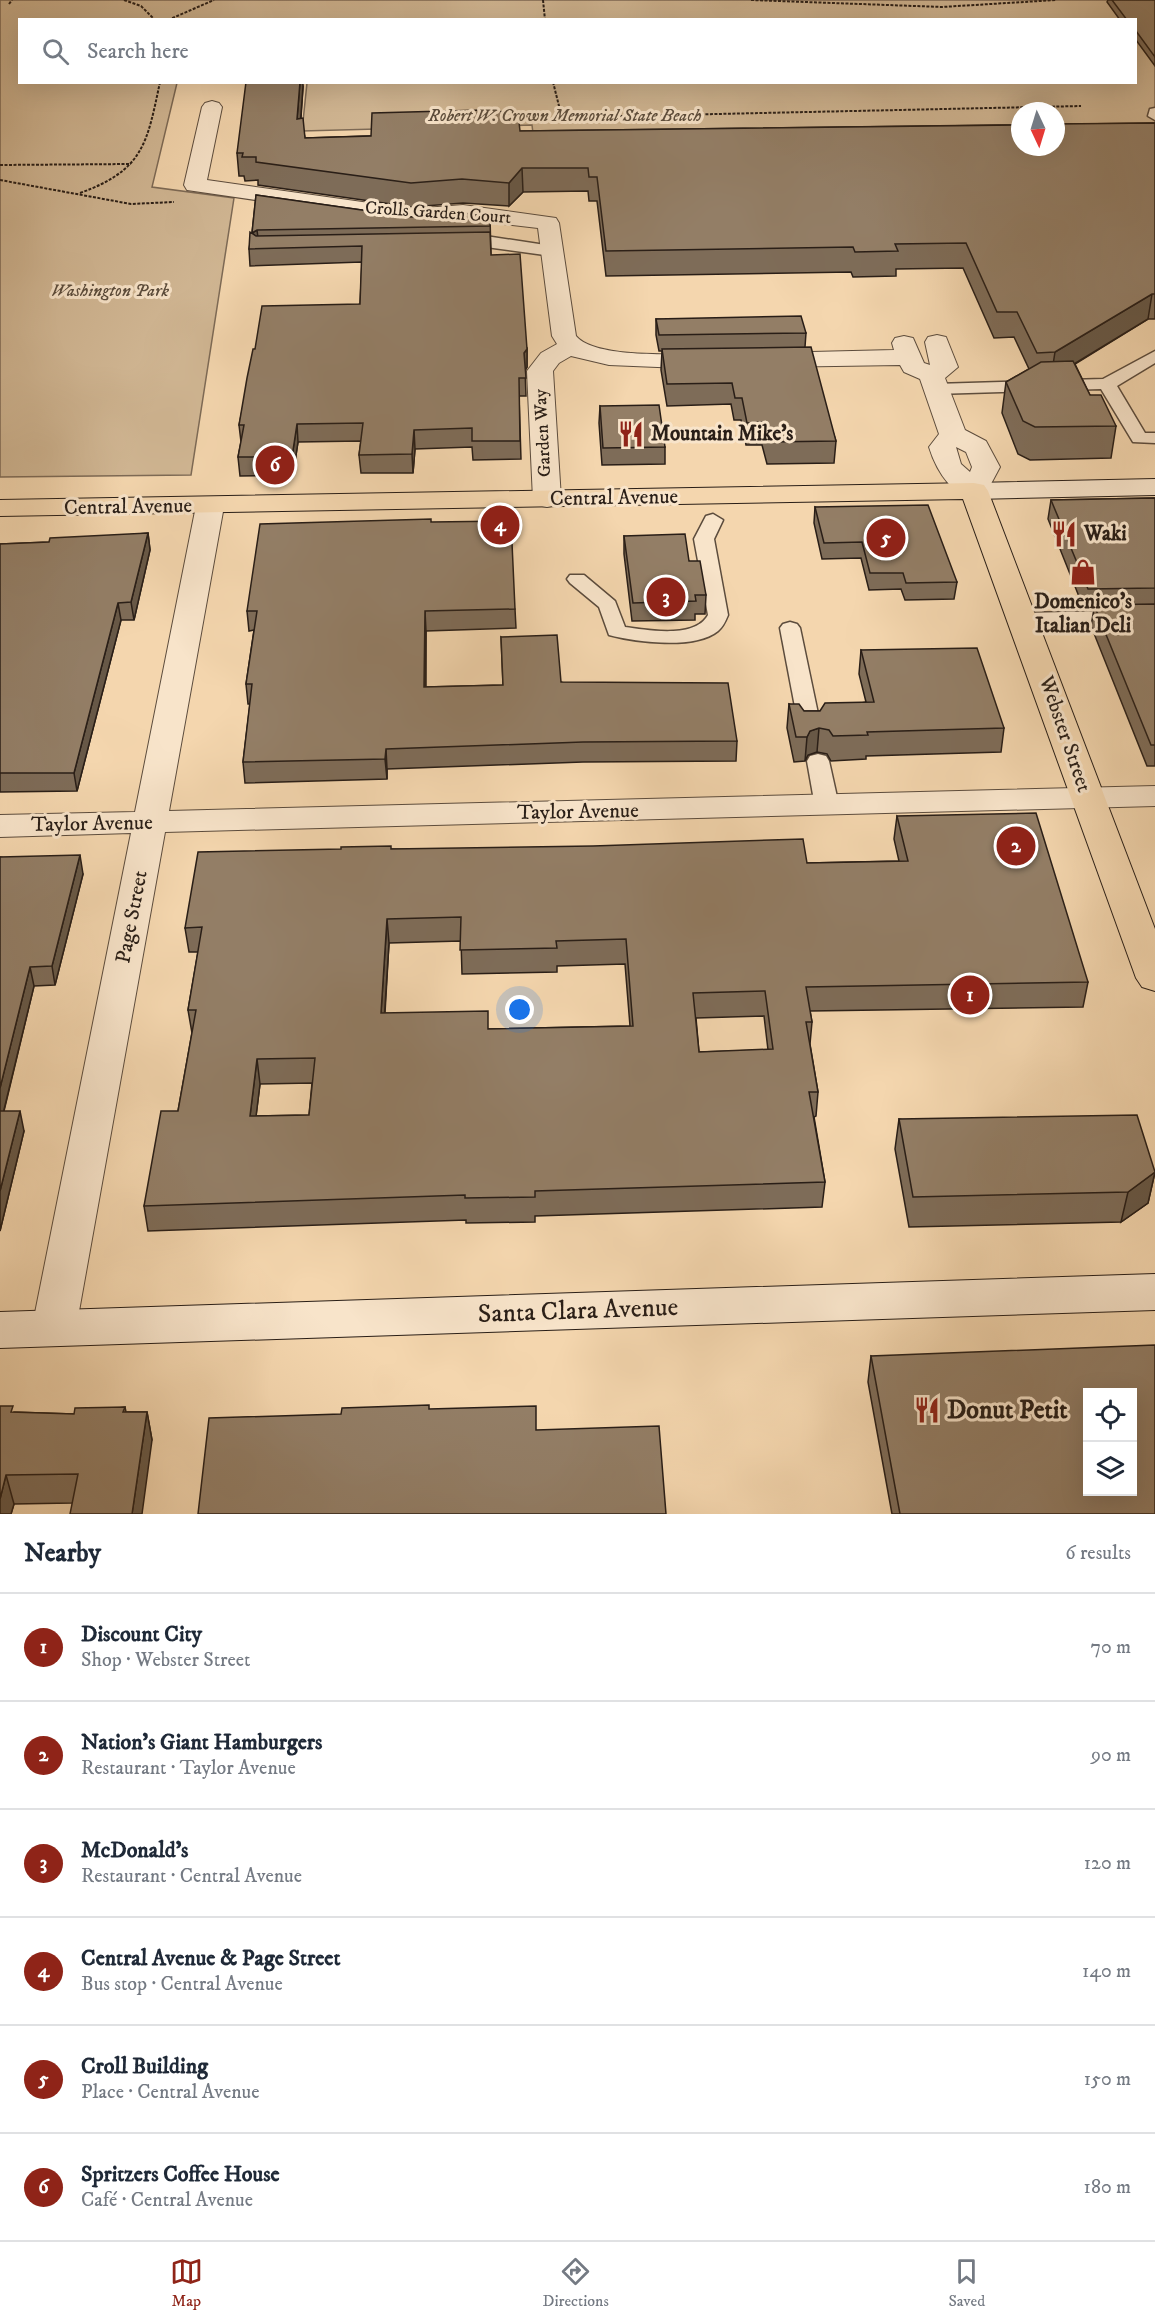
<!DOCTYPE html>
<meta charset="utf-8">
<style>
body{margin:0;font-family:"IM FELL DW Pica",serif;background:#f2f2f3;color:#1f2937}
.controls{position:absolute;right:18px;bottom:18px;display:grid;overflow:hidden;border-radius:0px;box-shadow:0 6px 24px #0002}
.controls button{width:54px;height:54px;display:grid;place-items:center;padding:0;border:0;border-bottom:2px solid #e0e1e3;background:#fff;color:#1f2937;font:30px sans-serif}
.compass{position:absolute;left:1011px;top:102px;width:54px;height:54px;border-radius:50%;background:#fff;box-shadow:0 6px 24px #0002;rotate:176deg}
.you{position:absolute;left:520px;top:1010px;width:21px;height:21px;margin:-15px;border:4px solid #fff;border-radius:50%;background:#1a73e8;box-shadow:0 0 0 9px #1a73e833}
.badge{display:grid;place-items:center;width:39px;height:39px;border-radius:50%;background:#8f2418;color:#fff;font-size:20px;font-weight:700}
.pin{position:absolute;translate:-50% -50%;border:3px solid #fff;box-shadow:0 2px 6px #0006}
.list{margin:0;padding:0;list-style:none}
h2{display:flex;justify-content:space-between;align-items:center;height:78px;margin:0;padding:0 24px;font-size:26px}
h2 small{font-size:20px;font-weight:400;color:#747a83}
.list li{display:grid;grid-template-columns:39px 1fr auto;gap:18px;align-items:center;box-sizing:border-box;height:108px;padding:0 24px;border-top:2px solid #e0e1e3}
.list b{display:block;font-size:22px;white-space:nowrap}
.list p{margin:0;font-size:20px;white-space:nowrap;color:#747a83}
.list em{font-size:20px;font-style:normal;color:#747a83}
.icon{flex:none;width:33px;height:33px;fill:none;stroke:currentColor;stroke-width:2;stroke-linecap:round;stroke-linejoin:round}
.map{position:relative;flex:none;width:1155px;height:1514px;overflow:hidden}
.search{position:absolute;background:#fff;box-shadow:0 6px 24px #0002;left:18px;right:18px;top:18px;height:66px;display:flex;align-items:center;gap:15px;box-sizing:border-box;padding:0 21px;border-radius:0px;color:#747a83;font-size:22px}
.sheet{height:726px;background:#fff}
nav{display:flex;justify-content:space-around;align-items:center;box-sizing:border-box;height:84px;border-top:2px solid #e0e1e3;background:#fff;font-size:16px;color:#747a83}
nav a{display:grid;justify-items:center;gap:3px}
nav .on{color:#8f2418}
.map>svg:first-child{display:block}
.green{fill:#d1b794;stroke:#7d6a56;stroke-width:1.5}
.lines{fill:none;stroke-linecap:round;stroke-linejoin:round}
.lane-casing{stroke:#5c4c3d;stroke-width:3}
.street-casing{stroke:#5c4c3d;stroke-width:2}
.secondary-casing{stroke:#291e17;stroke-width:2}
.primary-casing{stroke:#291e17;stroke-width:2}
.path{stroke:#291e17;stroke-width:2;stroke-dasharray:3 1.5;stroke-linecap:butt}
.lane{fill:#f8e4ca;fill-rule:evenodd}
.street{fill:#f8e4ca;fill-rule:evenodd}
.secondary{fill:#f8e4ca;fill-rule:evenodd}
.primary{fill:#f4d6ae;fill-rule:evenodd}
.wall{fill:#7e6c58;stroke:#291e17;stroke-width:1.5;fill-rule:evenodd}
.shaded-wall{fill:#675847;stroke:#291e17;stroke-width:1.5}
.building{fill:#937e66;stroke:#291e17;stroke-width:1.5;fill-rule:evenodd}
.labels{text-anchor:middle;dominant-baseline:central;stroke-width:6;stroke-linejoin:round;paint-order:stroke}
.far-park-label{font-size:18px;font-style:italic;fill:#5b4c3c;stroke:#f8e4ca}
.far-street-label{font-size:18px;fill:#291e17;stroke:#f8e4ca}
.poi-label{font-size:21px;font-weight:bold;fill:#291e17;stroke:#f8e4ca;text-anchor:start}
.street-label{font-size:21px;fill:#291e17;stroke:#f8e4ca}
.near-street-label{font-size:26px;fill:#291e17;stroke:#f8e4ca}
.near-poi-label{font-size:26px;font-weight:bold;fill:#291e17;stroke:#f8e4ca;text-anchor:start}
</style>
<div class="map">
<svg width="1155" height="1514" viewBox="0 0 1155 1514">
<rect width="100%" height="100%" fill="#f4d6ae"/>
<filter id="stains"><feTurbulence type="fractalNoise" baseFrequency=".00333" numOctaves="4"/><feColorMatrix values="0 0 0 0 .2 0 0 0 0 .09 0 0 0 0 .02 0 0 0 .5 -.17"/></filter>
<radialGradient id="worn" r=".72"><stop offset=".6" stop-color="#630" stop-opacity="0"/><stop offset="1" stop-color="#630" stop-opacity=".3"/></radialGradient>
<path class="green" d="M0,0H1155V139L1056,141V111H1020V141L535,150L532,125L302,131L307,83L1136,82V20H20V82L177,83L152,187L234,198L191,475L0,477Z"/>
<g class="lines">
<g class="lane-casing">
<g id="lane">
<path d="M1155,108V120L1148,116L1150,109Z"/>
<path d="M461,235H479L552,246L560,251L552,256L456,243L453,240Z"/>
<path d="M1155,351V363L1117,386L1145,433H1155V443L1133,442L1101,389L935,394L926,389L935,384L1103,379Z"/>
<path d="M713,514L723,520L714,539L728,615C726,620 723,627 718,631C695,650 635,642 609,635L599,607L570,583L567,579L570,575H584L615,601L625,627C647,630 695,639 708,615L694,539L706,516Z"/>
<path d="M1155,610V622L1024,625L1017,623L1014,619L1017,615L1024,613Z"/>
<path d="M790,622L797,624L800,628L821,728L818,733H802L799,728L780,628L783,624Z"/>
<path d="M818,754L826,756L829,761L839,806L835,811L827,813L819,811L815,806L807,761L810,756Z"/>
</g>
</g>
<g class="street-casing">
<g id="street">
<path d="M212,101L219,103L222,107L207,180L412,209L463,205L556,218L559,223L576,336C595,359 676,353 706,355L715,357L718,362L715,367L706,369L609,365L571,356L559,363L553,371L561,499L557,505L547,507L537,505L533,499L527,371L541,353L557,344L552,336L538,228L463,219L412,223L187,190L184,185L202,107L205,103Z"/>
<path d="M937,335L946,337L958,367L945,378L965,430L986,441L1000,467L984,497C955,504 936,470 929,447L939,434L920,379L904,372L900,365L770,367L761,365L758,360L761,355L770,353L894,350L892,343L895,338L904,336L913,338L924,363L930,365L925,342L928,337ZM956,447L966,452L972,467L970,472L961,464Z"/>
<path d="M210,498L220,500L224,506L169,811L1155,786V806L165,832L76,1328L70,1341L54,1346L38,1341L32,1328L131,833L0,837V815L135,812L196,506L200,500Z"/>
</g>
</g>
<g class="secondary-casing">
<g id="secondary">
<path d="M1155,479V495L974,499L964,497L960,491L964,485L974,483Z"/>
<path d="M1155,1274V1310L0,1348V1312Z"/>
</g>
</g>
<g class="primary-casing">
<path id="primary" d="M974,483L984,485L988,491L1155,929V991L1142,987L1136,978L963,499L0,516V500Z"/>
</g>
<g class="path">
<path d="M124,0L141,6L155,20"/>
<path d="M543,0L545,20"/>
<path d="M751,0L942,7L1056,0"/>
<path d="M9,4L12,0"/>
<path d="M168,20L214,0"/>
<path d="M553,82L560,110L580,117L1081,106"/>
<path d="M0,165L131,164"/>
<path d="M0,180L131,204L174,202"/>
<path d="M80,193C144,170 147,143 160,82"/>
</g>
<use href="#lane" class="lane"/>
<use href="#street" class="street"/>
<use href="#secondary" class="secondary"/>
<use href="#primary" class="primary"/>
</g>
<g class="wall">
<path d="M1108,0H1155V66L1136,40V20H1120L1107,2Z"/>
<path d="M303,87L301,118L305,138L520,131L1155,123V319H1148L1075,364L1090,395L1116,426L1111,458L1030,460L1018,454L1002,413L1006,382L1029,369L1014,337L994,338L963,268L896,269V276L853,277L851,272L606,276L597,201H589L588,191L523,192L509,206L463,203L412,207L258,185V180L245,181L244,176H239L237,153Z"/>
<path d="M256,195L411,217H490L491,255L527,349V367L525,370L526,396H519L521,459L473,460L472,447L415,449L413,473H361L359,455L361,441L298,442L293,475L240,476L238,457L241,442L239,425L255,349L360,304L362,262L250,266L249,249L252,233Z"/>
<path d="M656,319L806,333L805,347L836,441L834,463L767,464L762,445H746L741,420H734L731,404L667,406L661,370L662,351H659L656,335Z"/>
<path d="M600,406L665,447V464L602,465L599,423Z"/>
<path d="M1155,498V766H1147L1091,626L1094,609H1084L1048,519L1051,500Z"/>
<path d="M815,507L957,582L954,599L905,600L901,589L869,590L861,558L822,559L814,523Z"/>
<path d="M431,522L515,609L516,628L426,631V687L503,685L501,637L561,682L737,741L736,761L583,762L387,769V779L245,783L243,762L250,704H248L246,684L254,630L249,631L247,611Z"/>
<path d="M148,533L150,550L134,620H121L77,791L0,792V544L49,542Z"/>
<path d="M624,536L689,561L706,595L705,614H695V620L632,621L624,554Z"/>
<path d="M861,650L1004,728L1001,752L866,756V759L831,761L827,754L817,752L808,755L805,761L794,762L787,728L789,704L804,711H820L866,702L859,674Z"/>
<path d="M897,816L1088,982L1083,1007L810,1011L812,1022L810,1044L818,1092L816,1116L814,1117L825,1182L822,1207L535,1216V1222L466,1223V1220L148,1231L144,1206L178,1111L192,1033L188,1010L198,952H189L185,928L391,849L807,863L899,861L894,839ZM461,941L462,974L557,972V966L625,964L630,1026L489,1029L385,1013L389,943ZM764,1016L768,1050L699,1052L696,1018ZM312,1083L309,1115L256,1116L260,1084Z"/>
<path d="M0,857L83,874L55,985L34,986L4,1111L24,1131L0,1231Z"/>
<path d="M899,1119L1155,1172L1148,1203L1121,1222L909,1227L895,1149Z"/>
<path d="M871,1356L1155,1514H892L868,1382Z"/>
<path d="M125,1407L126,1412H147L152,1440L72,1503L14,1504L11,1514H0L14,1412L74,1414Z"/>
</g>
<g class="shaded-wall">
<path d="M300,82H303V87L299,141L297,119Z"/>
<path d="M522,168L523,192L509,206V183Z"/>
<path d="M257,230L258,238L252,233Z"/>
<path d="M1152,294L1148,319L1051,378L1055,352Z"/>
<path d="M527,349V367L525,371L524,353Z"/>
<path d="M297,424L298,442L293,475L292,457Z"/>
<path d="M414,430L415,449L413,473L412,454Z"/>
<path d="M148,533L150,550L134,620L131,602Z"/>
<path d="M118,603L121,620L77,791L74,773Z"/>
<path d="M425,611L426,631L425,706L424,687Z"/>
<path d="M819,728L817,752L808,755L805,761L807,737L810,731Z"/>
<path d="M386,749L387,769V779L385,759Z"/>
<path d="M80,855L83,874L55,985L52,966Z"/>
<path d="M387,919L389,943L383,1038L381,1013Z"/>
<path d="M30,967L34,986L0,1126V1088Z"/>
<path d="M257,1059L260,1084L253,1141L250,1116Z"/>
<path d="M20,1111L24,1131L0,1231V1191Z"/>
<path d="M1155,1172L1148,1203L1121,1222L1128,1192Z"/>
<path d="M147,1412L152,1440L142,1514H132Z"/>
<path d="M6,1475L14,1504L11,1514H0V1499Z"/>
</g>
<g class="building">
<path d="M1112,0H1155V57L1136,31V20H1127Z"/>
<path d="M246,82H300L297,119L303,118L305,138L371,136L372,113L483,110L518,113L520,131L1020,125V147H1056V124L1155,123V294H1152L1055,352L1037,353L1017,312H997L966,243L895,244L898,251L855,252L853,247L606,251L597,177H589L588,168H522L509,183L462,179L411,183L256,162V157H242L243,153H237Z"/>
<path d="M256,195L411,217L463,213L490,217V226L257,230L252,233Z"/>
<path d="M250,232L256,236L490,232L491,255L520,254L527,349L524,353L526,378H519L520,441H472V428L414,430L412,454L359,455L363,423L297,424L292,457H238L244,425H239L247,378L253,349H255L262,306L360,304L362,246L249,249Z"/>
<path d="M801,316L806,333L659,335L656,319Z"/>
<path d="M811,347L836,441L768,442L764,422L747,423L742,398H735L732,383L667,384L662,349Z"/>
<path d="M1073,361L1090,395H1101L1116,426L1035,427L1023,421L1006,382L1041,362Z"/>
<path d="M659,405L665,447L603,448L600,406Z"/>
<path d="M1155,498V588L1088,589L1051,500Z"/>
<path d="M928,505L957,582L906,583L903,573H870L862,542L824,543L815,507Z"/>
<path d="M431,519V522L511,521L515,609L425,611L424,687L503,685L501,637L557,635L561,682L728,683L737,741L583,742L386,749L385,759L243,762L252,684H246L257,611H247L260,524Z"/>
<path d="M148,533L131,602L118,603L74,773H0V544L49,542L50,538Z"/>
<path d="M685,534L689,561H700L706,595H695L696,601L633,603L624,536Z"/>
<path d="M1155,604V745H1151L1094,605Z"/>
<path d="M977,648L1004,728L867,732L868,735L833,736L829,730L819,728L810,731L807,737H796L789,704H799L804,711H820L825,703L874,702L861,650Z"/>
<path d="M1036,813L1088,982L806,987L812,1022H806L818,1092H809L825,1182L535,1191V1197L465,1198V1195L144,1206L161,1111H178L196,1010H188L202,927L185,928L198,852L341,849V847L391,846V849L593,846L803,839L807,863L908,861L897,816ZM461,917L460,950L557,948L556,941L626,939L633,1026L488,1029V1011L381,1013L387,919ZM765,991L773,1049L699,1052L693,993ZM315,1058L309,1115L250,1116L257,1059Z"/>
<path d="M80,855L52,966L30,967L0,1088V857Z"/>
<path d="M0,1111H20L0,1191Z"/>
<path d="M1137,1115L1155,1172L1128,1192L913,1197L899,1119Z"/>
<path d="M1155,1345V1514H900L871,1356ZM1088,1392H1132V1491H1088Z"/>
<path d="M429,1405V1409L536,1406V1430L659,1426L666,1514H198L209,1418L341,1414L342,1408Z"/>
<path d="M0,1406H13L11,1412L74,1414L75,1408L125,1407L123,1412H147L132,1514H70L78,1474L6,1475L0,1499Z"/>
</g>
<defs>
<g id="restaurant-bare" transform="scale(2.07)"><path d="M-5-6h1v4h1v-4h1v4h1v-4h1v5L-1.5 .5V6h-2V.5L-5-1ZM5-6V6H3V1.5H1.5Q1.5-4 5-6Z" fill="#8f2418" stroke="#f8e4ca" stroke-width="2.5" paint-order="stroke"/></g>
<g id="shop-bare" transform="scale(2.07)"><path d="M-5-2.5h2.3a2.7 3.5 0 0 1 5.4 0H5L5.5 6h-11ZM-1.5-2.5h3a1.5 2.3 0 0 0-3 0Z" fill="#8f2418" stroke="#f8e4ca" stroke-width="2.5" paint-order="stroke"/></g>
</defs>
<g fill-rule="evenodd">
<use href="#restaurant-bare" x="631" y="434"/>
<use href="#restaurant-bare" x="1064" y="534"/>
<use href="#shop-bare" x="1083" y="572"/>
<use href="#restaurant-bare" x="927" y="1410"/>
</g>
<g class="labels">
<g class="far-park-label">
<text x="565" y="116">Robert W. Crown Memorial State Beach</text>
<text x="110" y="291">Washington Park</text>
</g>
<g class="far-street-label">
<text transform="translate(438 213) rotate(4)">Crolls Garden Court</text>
<text transform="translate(543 433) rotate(-93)">Garden Way</text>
</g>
<g class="poi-label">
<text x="651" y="434">Mountain Mike's</text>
<text x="1084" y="534">Waki</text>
<text x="1083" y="602" text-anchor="middle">Domenico's<tspan x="1083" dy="24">Italian Deli</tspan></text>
</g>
<g class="street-label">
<text transform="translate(614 498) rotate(-1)">Central Avenue</text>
<text transform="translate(128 507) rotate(-1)">Central Avenue</text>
<text transform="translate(1065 734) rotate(71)">Webster Street</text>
<text transform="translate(578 812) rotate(-1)">Taylor Avenue</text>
<text transform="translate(92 824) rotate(-1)">Taylor Avenue</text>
<text transform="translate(132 917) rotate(-79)">Page Street</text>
</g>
<g class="near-street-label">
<text transform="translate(578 1311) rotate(-2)">Santa Clara Avenue</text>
</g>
<g class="near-poi-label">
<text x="947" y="1410">Donut Petit</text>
</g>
</g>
<rect width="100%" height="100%" filter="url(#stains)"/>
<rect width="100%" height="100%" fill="url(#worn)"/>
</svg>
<div class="controls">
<button><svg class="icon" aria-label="locate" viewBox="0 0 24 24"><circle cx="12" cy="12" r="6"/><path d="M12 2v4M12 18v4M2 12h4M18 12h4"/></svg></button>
<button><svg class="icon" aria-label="layers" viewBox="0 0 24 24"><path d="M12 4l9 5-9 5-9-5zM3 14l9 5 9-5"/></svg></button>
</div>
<svg class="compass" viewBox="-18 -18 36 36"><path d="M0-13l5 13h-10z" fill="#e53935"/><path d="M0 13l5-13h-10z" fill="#747a83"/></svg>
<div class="you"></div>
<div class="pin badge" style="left:970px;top:995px">1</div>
<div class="pin badge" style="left:1016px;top:846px">2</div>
<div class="pin badge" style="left:666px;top:597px">3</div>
<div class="pin badge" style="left:500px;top:525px">4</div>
<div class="pin badge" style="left:886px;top:538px">5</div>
<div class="pin badge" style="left:275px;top:465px">6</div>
<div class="search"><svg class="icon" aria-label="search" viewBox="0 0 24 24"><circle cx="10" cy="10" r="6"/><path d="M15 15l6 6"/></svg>Search here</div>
</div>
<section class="sheet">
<h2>Nearby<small>6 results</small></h2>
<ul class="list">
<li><span class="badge">1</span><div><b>Discount City</b><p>Shop · Webster Street</p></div><em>70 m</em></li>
<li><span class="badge">2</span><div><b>Nation's Giant Hamburgers</b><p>Restaurant · Taylor Avenue</p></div><em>90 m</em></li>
<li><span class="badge">3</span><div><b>McDonald's</b><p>Restaurant · Central Avenue</p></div><em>120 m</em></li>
<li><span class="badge">4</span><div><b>Central Avenue &amp; Page Street</b><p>Bus stop · Central Avenue</p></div><em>140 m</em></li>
<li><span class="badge">5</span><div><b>Croll Building</b><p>Place · Central Avenue</p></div><em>150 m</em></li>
<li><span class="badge">6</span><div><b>Spritzers Coffee House</b><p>Café · Central Avenue</p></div><em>180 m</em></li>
</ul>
</section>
<nav>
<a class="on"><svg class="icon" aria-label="map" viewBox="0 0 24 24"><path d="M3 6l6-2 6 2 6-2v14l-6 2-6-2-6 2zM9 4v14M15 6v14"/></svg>Map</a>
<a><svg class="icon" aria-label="directions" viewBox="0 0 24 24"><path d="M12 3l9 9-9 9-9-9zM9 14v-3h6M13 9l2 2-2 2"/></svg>Directions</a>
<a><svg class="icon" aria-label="saved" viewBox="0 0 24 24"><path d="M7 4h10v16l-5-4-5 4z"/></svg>Saved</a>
</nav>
